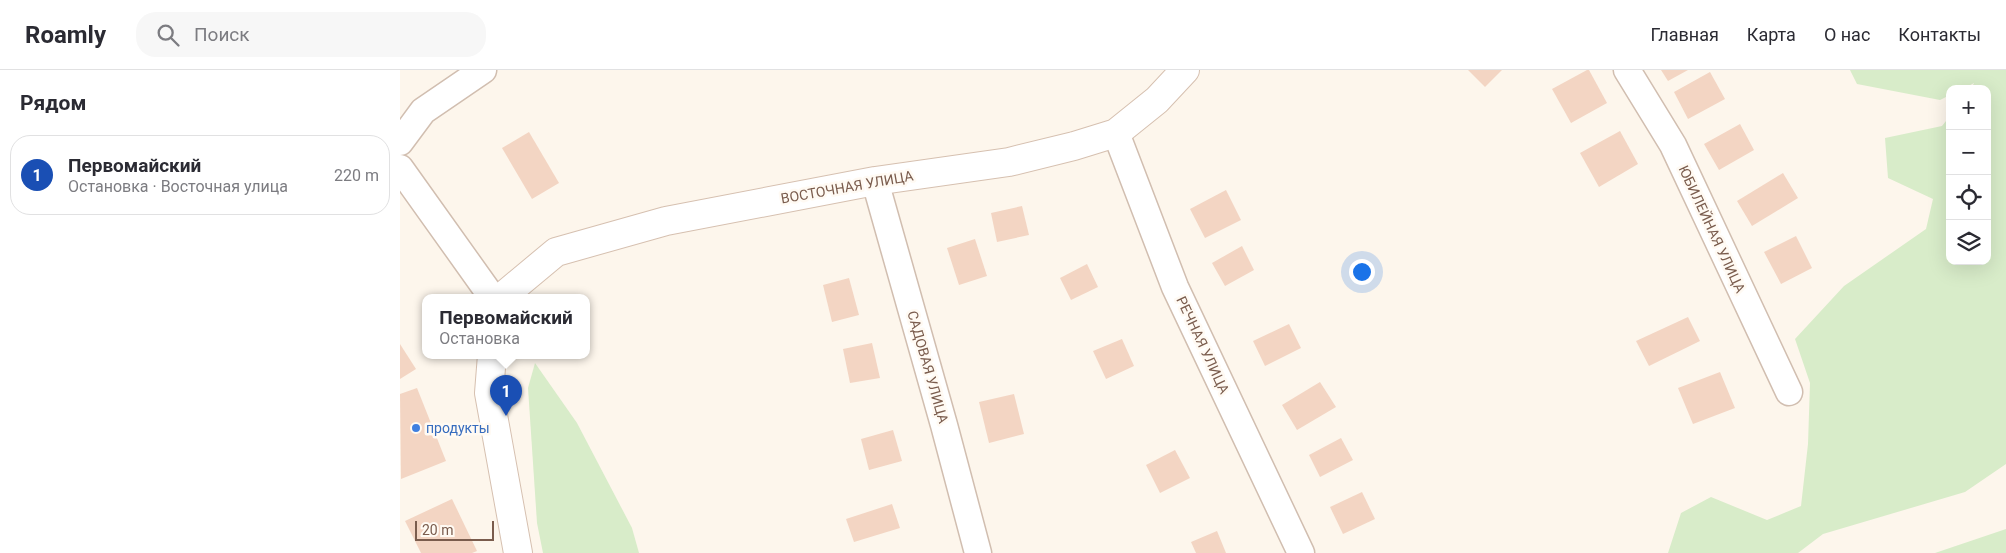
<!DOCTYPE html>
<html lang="ru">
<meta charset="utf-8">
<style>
body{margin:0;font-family:Roboto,sans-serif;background:#f7f7f7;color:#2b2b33}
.controls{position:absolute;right:15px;top:15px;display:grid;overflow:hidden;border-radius:10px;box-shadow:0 5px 20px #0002}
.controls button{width:45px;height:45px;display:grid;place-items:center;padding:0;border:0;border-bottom:1px solid #e1e1e2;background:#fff;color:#2b2b33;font:25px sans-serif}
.scale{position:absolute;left:15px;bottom:12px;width:79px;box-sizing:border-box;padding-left:5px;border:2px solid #7a5c4d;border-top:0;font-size:14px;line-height:18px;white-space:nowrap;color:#7a5c4d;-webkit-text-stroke:4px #fffaf3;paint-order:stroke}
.you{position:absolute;left:961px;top:201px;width:18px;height:18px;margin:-12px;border:4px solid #fff;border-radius:50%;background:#1a73e8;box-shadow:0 0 0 8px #1a73e833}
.badge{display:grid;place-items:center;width:32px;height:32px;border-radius:50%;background:#0b8043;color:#fff;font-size:16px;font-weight:700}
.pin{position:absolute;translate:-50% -41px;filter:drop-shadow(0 1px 2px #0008)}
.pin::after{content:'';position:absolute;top:26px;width:18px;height:15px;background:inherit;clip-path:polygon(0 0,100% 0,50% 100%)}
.popup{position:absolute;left:22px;top:224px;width:168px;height:65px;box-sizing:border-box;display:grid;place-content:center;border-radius:10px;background:#fff;filter:drop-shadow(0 1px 4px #0005);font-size:16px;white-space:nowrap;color:#7c7c81}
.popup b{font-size:19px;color:#2b2b33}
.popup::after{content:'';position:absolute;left:50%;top:100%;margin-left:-10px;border:10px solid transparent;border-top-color:#fff}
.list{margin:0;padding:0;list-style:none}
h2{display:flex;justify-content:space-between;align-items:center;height:65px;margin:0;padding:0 20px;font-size:21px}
h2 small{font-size:16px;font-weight:400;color:#7c7c81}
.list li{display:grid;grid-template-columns:32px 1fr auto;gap:15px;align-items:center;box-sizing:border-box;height:80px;margin:0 10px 10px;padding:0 10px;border:1px solid #e1e1e2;border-radius:20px}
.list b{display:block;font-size:19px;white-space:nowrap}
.list p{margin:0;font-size:16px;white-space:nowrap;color:#7c7c81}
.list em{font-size:16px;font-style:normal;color:#7c7c81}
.icon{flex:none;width:28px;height:28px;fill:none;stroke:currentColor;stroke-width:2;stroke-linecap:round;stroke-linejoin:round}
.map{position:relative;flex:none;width:1606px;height:483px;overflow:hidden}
header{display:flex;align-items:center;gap:30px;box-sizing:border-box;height:70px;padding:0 25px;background:#fff;border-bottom:1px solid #e1e1e2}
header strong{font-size:24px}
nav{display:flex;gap:28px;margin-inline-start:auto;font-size:18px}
.search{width:350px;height:45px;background:#f7f7f7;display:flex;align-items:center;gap:12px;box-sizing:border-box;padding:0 18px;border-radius:20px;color:#7c7c81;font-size:19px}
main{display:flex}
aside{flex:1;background:#fff}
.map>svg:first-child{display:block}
.green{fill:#d8ecc9}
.building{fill:#f3d5c3}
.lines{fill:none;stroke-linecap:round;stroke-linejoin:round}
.street-casing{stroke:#d1beb0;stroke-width:29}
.secondary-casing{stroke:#d6c0b0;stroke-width:30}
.street{stroke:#fff;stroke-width:26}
.secondary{stroke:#fff;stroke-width:28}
.shop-dot{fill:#3f7fe0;stroke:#fffaf3;stroke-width:2}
.labels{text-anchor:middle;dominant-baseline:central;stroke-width:5;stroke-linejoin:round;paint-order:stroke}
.street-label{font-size:14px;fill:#7a5c4d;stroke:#fffaf3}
.shop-label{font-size:14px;fill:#366cbe;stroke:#fffaf3;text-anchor:start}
</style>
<header>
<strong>Roamly</strong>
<div class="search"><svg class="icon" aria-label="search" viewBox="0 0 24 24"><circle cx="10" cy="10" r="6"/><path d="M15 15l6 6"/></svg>Поиск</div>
<nav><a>Главная</a><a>Карта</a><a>О нас</a><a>Контакты</a></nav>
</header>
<main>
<aside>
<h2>Рядом<small></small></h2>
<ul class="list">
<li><span class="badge" style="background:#1a4fb4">1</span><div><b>Первомайский</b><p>Остановка · Восточная улица</p></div><em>220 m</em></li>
</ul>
</aside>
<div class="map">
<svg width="1606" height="483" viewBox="0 0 1606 483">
<rect width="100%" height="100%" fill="#fdf6ec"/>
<g class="green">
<path d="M1450,0H1606V394L1565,422L1423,464L1398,483H1268L1281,443L1311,427L1367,450L1401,436L1408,374L1410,313L1395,269L1444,216L1526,159L1533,129L1488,108L1485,68L1542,56L1550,46V191H1587V19H1571L1574,13L1563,19H1550V25L1540,30L1457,14Z"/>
<path d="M135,293L177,353L232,458L239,483H143L137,453L128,318Z"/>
<path d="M1606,459V483H1535Z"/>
</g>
<g class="building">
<path d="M1068,0H1102L1085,17Z"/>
<path d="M1187,0H1189L1207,33L1171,53L1152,19Z"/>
<path d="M1261,0H1288L1268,11Z"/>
<path d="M1310,2L1325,29L1288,49L1274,22Z"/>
<path d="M1340,54L1354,80L1319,100L1304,74Z"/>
<path d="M1220,61L1238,94L1199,117L1180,83Z"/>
<path d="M129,62L159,113L132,129L102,78Z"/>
<path d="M1383,103L1398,128L1352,156L1337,131Z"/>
<path d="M826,120L841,150L805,168L790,139Z"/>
<path d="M622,136L629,165L597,172L591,143Z"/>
<path d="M1396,166L1412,198L1381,214L1364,182Z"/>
<path d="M575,169L587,206L559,215L547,178Z"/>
<path d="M842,176L854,200L825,216L812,193Z"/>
<path d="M687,194L698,217L671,230L660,208Z"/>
<path d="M449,208L459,245L432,252L423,215Z"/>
<path d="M1288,247L1300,271L1249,296L1236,271Z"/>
<path d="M889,254L901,278L865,296L853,271Z"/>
<path d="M722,269L734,296L706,309L693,281Z"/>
<path d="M472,273L480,308L450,313L443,279Z"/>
<path d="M0,274L16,299L0,309Z"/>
<path d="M1320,302L1335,338L1293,354L1278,318Z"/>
<path d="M920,312L936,337L897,360L882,335Z"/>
<path d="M17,318L46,391L1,409L0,324Z"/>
<path d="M614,324L624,364L589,373L579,332Z"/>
<path d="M493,360L502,391L469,400L461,369Z"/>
<path d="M941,368L953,390L920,407L909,385Z"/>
<path d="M775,380L790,408L760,423L746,395Z"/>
<path d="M962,422L975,449L943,464L930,437Z"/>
<path d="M52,429L77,481L72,483H21L5,451Z"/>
<path d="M492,434L500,458L454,472L446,449Z"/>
<path d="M817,461L826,483H796L791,472Z"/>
</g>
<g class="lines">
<g class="street-casing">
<g id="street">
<path d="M1227,0L1273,75L1389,322"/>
<path d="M716,63L775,217L901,483"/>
<path d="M0,72L23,41L83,0"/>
<path d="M0,98L92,227"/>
<path d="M475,111L544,355L578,483"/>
</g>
</g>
<g class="secondary-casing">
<g id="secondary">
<path d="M102,227L156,182L266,151L475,111L609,92L674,76L716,63L757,30L785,0"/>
<path d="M92,285L89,323L118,483"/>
</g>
</g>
<use href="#street" class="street"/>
<use href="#secondary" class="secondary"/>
</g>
<circle class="shop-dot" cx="16" cy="358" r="5"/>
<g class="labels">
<g class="street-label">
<text transform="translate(447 117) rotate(-10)">ВОСТОЧНАЯ УЛИЦА</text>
<text transform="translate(1312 159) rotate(65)">ЮБИЛЕЙНАЯ УЛИЦА</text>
<text transform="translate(803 275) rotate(65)">РЕЧНАЯ УЛИЦА</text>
<text transform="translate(528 297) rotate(74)">САДОВАЯ УЛИЦА</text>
</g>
<g class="shop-label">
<text x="26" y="358">продукты</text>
</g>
</g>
</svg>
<div class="controls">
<button>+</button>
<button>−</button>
<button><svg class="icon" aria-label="locate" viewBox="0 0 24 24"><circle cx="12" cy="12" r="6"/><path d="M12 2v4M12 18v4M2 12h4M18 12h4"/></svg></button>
<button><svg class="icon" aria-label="layers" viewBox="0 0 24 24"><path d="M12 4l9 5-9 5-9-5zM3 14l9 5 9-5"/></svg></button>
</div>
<div class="scale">20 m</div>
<div class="you"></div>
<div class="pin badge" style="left:106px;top:346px;background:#1a4fb4">1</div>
<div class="popup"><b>Первомайский</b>Остановка</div>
</div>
</main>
